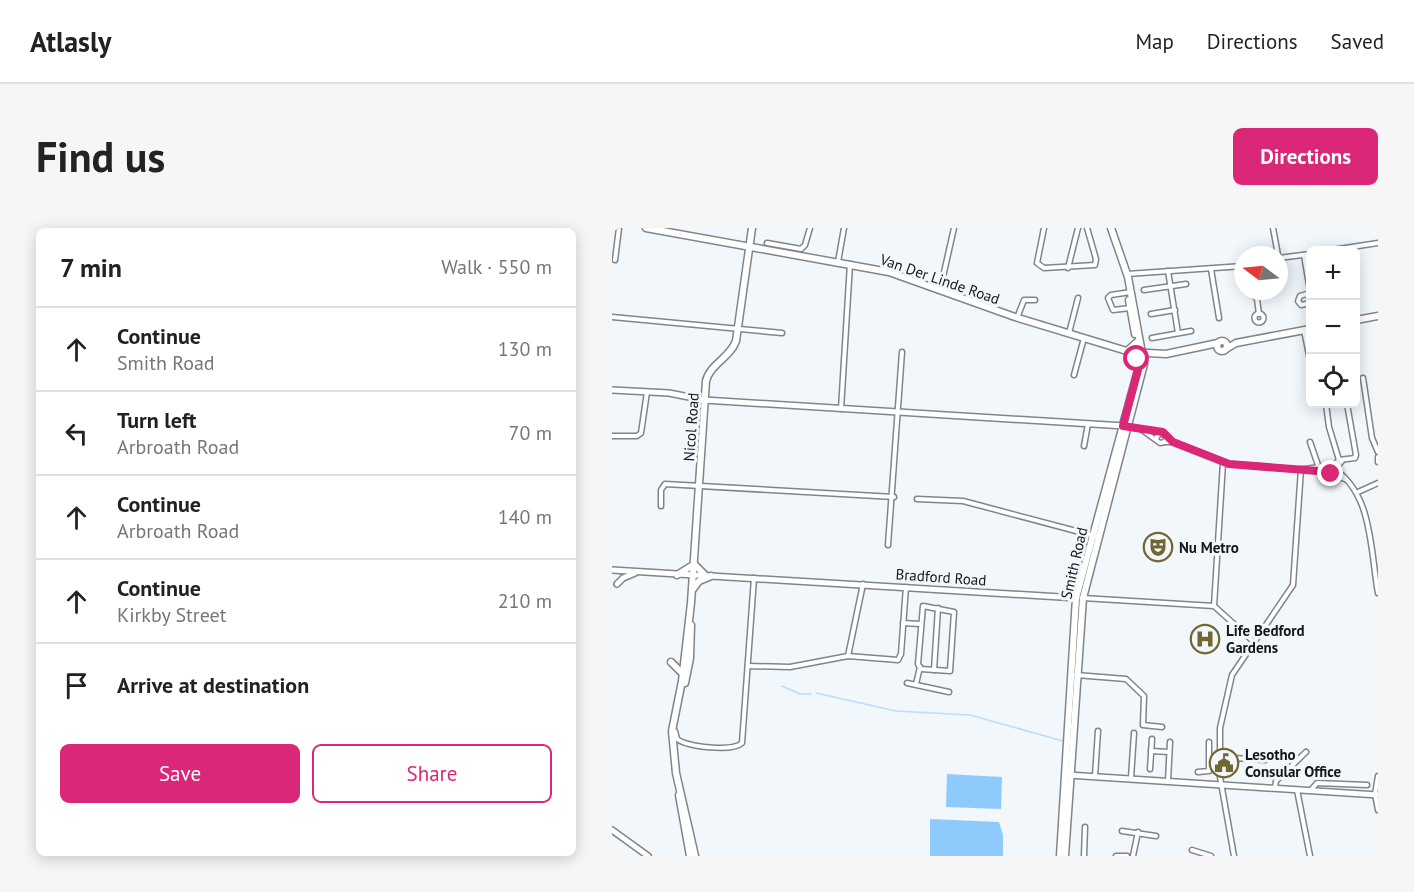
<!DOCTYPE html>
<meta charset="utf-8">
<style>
body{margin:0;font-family:"PT Sans",sans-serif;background:#f6f6f6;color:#222}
.controls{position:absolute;right:18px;top:18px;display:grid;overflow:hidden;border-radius:9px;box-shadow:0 3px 15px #0003}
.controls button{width:54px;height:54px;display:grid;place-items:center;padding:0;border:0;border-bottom:2px solid #e0e0e0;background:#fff;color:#222;font:30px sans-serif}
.compass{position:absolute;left:622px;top:18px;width:54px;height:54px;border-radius:50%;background:#fff;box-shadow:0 3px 15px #0003;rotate:286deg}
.stop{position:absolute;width:18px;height:18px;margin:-14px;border:4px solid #db2777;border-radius:50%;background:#fff}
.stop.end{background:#db2777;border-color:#fff;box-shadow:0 2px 6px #0008}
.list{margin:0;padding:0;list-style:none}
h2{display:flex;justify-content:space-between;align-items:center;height:78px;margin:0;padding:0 24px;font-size:26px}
h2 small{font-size:20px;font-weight:400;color:#767676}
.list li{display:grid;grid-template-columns:39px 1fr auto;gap:18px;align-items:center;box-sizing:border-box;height:84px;padding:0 24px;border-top:2px solid #e0e0e0}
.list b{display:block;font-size:22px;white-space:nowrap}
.list p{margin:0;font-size:20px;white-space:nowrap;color:#767676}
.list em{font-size:20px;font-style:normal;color:#767676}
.actions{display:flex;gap:12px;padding:18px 24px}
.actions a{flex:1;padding:14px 0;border:2px solid #db2777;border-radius:9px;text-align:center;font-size:21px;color:#db2777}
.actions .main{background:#db2777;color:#fff}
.icon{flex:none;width:33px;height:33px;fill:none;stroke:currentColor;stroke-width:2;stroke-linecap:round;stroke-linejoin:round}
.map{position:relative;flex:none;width:766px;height:628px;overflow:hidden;border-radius:9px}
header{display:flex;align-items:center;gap:36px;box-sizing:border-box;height:84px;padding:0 30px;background:#fff;border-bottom:2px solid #e0e0e0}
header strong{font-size:28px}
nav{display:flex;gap:33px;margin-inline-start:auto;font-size:21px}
.intro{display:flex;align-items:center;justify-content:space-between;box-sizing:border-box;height:144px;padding:0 36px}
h1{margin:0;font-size:42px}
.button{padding:15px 27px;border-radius:9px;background:#db2777;color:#fff;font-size:21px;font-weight:700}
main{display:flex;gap:36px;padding:0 36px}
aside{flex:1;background:#fff;border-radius:9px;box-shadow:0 3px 15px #0003}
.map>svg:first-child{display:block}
.green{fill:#8fcafd}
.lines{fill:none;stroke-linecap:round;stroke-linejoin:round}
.stream{stroke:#b8ddfe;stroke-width:1.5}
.minor-casing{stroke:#818589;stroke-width:7}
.tertiary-casing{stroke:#818589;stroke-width:8}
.secondary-casing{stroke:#818589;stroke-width:9}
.minor{stroke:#fff;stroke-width:4}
.tertiary{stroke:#fff;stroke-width:5}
.secondary{stroke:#fff;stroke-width:6}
.route{stroke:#db2777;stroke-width:8}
.labels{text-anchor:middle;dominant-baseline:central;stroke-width:6;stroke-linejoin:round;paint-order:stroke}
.street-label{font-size:15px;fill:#161719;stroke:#f2f7fb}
.poi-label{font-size:15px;font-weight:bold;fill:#161719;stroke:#f2f7fb;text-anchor:start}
</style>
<header>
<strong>Atlasly</strong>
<nav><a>Map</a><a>Directions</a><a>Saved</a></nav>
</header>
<div class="intro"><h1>Find us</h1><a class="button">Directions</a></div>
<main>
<aside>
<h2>7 min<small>Walk · 550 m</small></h2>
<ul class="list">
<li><svg class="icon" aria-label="ahead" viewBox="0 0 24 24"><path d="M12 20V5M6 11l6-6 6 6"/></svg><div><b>Continue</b><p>Smith Road</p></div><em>130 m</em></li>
<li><svg class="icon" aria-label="left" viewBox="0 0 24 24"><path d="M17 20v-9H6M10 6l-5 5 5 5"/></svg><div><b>Turn left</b><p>Arbroath Road</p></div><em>70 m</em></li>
<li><svg class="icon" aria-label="ahead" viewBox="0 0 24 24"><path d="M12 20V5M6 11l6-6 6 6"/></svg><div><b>Continue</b><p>Arbroath Road</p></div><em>140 m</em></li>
<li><svg class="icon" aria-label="ahead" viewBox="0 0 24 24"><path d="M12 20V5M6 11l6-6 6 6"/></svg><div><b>Continue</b><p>Kirkby Street</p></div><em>210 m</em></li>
<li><svg class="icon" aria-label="arrive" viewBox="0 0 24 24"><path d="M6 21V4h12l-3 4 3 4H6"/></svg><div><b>Arrive at destination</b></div></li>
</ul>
<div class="actions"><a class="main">Save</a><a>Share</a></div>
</aside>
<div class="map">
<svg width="766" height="628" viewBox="0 0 766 628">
<rect width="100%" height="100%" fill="#f2f7fb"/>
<g class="green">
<path d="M335,546L390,549L389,581L334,579Z"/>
<path d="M318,591L387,594L391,607V628H318Z"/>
</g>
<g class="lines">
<g class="stream">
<path d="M170,458L188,466H199"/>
<path d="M204,465L284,483L358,487L451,513"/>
</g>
<g class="minor-casing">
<g id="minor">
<path d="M432,0L425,35L432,40L483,37L484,31L475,0"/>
<path d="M661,0L666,27"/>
<path d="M155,15L189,21L193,17L198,0"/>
<path d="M720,22L766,15"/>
<path d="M692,27L698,63"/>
<path d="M667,30L698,26"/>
<path d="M3,32L7,0"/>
<path d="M226,34L232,0"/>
<path d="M456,40L466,0"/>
<path d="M599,41L607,90"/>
<path d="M556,43L566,105"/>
<path d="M515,46L631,38"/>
<path d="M328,62L342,0"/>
<path d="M532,62L574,56"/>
<path d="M638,63L645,71L647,86"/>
<path d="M698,65L688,68L686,73L689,77L698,75"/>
<path d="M518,80L501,82L496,70L499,67L519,64"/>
<circle cx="647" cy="90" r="4.5"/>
<path d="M539,86L563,82"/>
<path d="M0,89L170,105"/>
<path d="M405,90L412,72H423"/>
<path d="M692,102L698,132"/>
<path d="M457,105L466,70"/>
<path d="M540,110L579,103"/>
<path d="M462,147L472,110"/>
<path d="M751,150L760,210L766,224"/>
<path d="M714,176L717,199L727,232"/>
<path d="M229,181L238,36"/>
<path d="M517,199L546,204"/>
<path d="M530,202L548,215L553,214L555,208L547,205L544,211"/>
<path d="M0,208H25L29,205L35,164"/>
<path d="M553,214H561L617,236L706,243L733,251"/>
<path d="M698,214L706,237"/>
<path d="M472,218L476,196"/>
<path d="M766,229V234"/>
<path d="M720,239L727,232L743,230L744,227L735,176"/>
<path d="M692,241L717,238C761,261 758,321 766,365"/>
<path d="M719,246L730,233"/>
<path d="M746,264L766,255"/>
<path d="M305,271L351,273L483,308"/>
<path d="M49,278V262L53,256L282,269"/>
<path d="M276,317L290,124"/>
<path d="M471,370L602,378L642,414"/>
<path d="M311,378L342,384L338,443L309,441L306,436Z"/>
<path d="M602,378L611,235"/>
<path d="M291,395L308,396"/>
<path d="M236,428L251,356"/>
<path d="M136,438L178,439L236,428L286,432L289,426L294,359"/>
<path d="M322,442L326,380"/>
<path d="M464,447L514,451L532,468L531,497L550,499"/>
<path d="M295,455L337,464"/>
<path d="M304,456L308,439"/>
<path d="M63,503L65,511C76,519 120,524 130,515L142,350"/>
<path d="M539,523L557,524"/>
<path d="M607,529L653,532"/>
<path d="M538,541L540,511"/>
<path d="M586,544L597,543V514"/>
<path d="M483,548L486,503"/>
<path d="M766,548L763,566L766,582"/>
<path d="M519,550L522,505"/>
<path d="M556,553L558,514"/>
<path d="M663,560L664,553L694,524"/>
<path d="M685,562L698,628"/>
<path d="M699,562L705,555L755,557"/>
<path d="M510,603L544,608"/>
<path d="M580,622L599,628"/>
<path d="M472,628L473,599"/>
<path d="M504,628H515"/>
<path d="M521,628L526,604"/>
<path d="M622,628L608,549V500L620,447L681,357L689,241"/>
</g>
</g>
<g class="tertiary-casing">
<g id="tertiary">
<path d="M0,162L57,165L92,172L513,198"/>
<path d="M0,342L465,370"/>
<path d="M5,356L11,350L23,345"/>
<path d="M456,547L766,567"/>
<path d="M0,602L36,628"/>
</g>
</g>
<g class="secondary-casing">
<g id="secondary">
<path d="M34,0L277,44L403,89L518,124L554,126L606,115"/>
<path d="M517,72L523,106"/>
<path d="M744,92L766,88"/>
<circle cx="610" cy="118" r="5"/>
<path d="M614,121L624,115L698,101"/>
<path d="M515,123L525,114"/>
<path d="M82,336L94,348"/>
<path d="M65,347L81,337"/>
<path d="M81,361L87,353L99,348"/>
<path d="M59,434L71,446"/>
<path d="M73,455L78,430L79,397"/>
<path d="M67,567L78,628"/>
<path d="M83,628L64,545L60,503L70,453L79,375L94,153C98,136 118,130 124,113L140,0"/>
<path d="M448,628L464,370L526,142V119"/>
<path d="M453,628L471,370L532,136L516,49L499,0"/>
</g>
</g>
<use href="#minor" class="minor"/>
<use href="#tertiary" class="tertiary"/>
<use href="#secondary" class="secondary"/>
</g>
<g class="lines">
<path class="route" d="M525,131L526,142L511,198L551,204L561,214L617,236L706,243L719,246"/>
</g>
<defs>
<g id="theatre-ring" transform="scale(1.5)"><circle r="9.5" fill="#f2f7fb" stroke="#726633" stroke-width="1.5"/><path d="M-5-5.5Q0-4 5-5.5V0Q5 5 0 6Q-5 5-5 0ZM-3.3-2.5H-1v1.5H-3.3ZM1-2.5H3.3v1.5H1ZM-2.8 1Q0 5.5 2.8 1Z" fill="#726633"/></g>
<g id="hospital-ring" transform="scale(1.5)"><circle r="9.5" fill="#f2f7fb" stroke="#726633" stroke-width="1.5"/><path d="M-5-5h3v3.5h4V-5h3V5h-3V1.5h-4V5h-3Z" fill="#726633"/></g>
<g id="civic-ring" transform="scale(1.5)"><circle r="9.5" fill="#f2f7fb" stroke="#726633" stroke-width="1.5"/><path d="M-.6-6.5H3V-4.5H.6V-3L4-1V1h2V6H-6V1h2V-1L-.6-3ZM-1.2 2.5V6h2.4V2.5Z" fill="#726633"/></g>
</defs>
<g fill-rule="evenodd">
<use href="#theatre-ring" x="546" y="319"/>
<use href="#hospital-ring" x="593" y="411"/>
<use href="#civic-ring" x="612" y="535"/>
</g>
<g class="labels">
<g class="street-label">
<text transform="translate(328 51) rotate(19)">Van Der Linde Road</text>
<text transform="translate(79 199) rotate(-86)">Nicol Road</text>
<text transform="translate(462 335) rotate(-77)">Smith Road</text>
<text transform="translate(329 349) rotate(4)">Bradford Road</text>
</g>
<g class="poi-label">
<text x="567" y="319">Nu Metro</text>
<text x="614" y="402">Life Bedford<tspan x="614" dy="17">Gardens</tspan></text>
<text x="633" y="526">Lesotho<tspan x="633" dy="17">Consular Office</tspan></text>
</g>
</g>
</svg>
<div class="controls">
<button>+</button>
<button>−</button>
<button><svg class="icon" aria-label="locate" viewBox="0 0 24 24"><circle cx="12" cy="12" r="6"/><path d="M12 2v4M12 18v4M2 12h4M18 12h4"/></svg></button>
</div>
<svg class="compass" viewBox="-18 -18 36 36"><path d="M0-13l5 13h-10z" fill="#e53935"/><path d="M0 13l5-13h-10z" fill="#767676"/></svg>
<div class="stop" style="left:525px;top:131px"></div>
<div class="stop end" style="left:719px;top:246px"></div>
</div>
</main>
